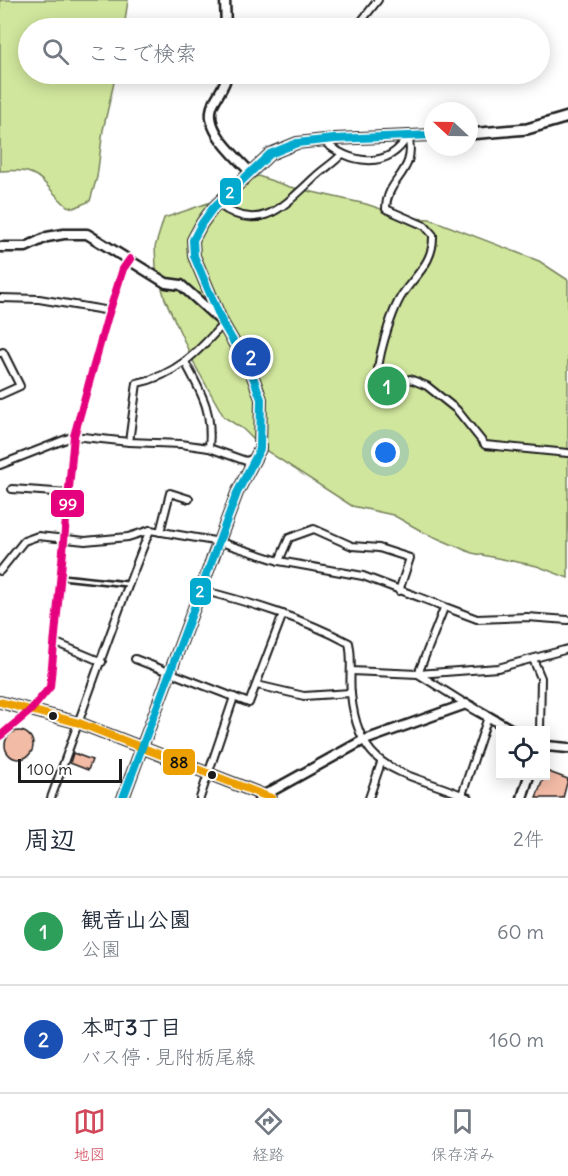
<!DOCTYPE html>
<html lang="ja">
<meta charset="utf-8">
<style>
body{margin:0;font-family:Delius,"Klee One",sans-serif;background:#f2f2f3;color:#1f2937}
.controls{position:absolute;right:18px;bottom:18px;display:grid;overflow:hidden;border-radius:0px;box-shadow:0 3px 15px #0003}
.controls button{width:54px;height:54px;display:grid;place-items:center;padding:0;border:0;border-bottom:2px solid #e0e1e3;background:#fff;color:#1f2937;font:30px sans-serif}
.compass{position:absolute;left:424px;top:102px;width:54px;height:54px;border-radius:50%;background:#fff;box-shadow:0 3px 15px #0003;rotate:292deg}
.scale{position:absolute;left:18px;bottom:15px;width:104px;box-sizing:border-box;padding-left:6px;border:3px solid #1c1c1c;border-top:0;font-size:16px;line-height:21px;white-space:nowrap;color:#1c1c1c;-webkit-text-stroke:4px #fff;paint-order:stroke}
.you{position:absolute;left:386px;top:453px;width:21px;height:21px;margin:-15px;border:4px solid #fff;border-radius:50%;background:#1a73e8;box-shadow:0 0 0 9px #1a73e833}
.badge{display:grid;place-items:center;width:39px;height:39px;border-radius:50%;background:#d1495b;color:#fff;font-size:20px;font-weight:700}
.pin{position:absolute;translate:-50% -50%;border:3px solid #fff;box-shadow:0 2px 6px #0006}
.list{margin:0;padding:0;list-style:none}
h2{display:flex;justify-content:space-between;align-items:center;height:78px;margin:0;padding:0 24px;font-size:26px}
h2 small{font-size:20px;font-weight:400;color:#747a83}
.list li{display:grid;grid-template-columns:39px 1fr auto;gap:18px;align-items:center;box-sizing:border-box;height:108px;padding:0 24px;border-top:2px solid #e0e1e3}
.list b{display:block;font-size:22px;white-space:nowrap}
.list p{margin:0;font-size:20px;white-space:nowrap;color:#747a83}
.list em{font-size:20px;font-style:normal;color:#747a83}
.icon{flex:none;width:33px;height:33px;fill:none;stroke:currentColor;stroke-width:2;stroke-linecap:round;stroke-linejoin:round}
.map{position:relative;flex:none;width:568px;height:798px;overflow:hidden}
.search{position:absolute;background:#fff;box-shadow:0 3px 15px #0003;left:18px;right:18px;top:18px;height:66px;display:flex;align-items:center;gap:15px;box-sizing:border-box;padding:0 21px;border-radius:33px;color:#747a83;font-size:22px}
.sheet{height:294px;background:#fff}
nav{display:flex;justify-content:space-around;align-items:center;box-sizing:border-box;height:84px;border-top:2px solid #e0e1e3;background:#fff;font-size:16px;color:#747a83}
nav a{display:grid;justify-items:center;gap:3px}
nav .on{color:#d1495b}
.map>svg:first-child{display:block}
.green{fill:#d0e69c;stroke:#76815c;stroke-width:1.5}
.building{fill:#f2bba6;stroke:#1c1c1c;stroke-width:1.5}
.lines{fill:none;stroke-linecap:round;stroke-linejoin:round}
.lane-casing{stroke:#1c1c1c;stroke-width:8}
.street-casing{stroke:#1c1c1c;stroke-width:10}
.secondary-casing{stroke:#1c1c1c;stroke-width:13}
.primary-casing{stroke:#1c1c1c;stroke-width:14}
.lane{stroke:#fff;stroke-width:3}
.street{stroke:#fff;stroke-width:6}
.secondary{stroke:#fff;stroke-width:8}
.primary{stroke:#fff;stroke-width:9}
.bus-1-casing{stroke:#fff;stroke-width:12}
.bus-2-casing{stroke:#fff;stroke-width:12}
.bus-3-casing{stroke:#fff;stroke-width:12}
.bus-1{stroke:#ec9f01;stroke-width:8}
.bus-2{stroke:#e5007d;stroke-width:8}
.bus-3{stroke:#00a9ce;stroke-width:8}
.bus-dot{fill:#1c1c1c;stroke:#fff;stroke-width:2}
.line-badge{stroke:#fff;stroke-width:2}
.badge-label{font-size:16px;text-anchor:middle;font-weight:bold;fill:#fff}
.pale-badge-label{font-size:16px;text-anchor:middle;font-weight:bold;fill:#111}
</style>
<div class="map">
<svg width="568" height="798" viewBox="0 0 568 798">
<rect width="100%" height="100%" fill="#fff"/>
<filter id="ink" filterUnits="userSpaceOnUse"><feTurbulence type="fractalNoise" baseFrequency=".0167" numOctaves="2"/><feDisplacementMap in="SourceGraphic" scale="12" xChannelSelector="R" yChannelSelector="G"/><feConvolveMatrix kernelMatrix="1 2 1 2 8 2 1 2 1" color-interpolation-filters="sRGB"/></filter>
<g filter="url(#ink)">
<g class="green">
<path d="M0,0H128L124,28H28V74H116L103,130L97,177L90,201L74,208L67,206C38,180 43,168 0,171Z"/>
<path d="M258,176L290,187L366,204L408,218L430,219L539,261L568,280V578L537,566L472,553L425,533L393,515L352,506L262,448L243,429L224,417L196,367L165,299L156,267L155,247L164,218L214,201L240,183Z"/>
</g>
<g class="building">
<circle cx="19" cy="745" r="14"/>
<path d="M73,753L92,760L88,770L70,763Z"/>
<path d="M546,771L568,779L563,798H536Z"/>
</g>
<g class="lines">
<g class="lane-casing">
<path id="lane" d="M62,577L127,584"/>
</g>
<g class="street-casing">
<g id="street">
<path d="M356,28L378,0"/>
<path d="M408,136C418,173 386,178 386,209L425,226L433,235C434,262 416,274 402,295C392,310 371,372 380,388L395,387L410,379L427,386L457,410L485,445L568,453"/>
<path d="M322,140C349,163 387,172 408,136"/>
<path d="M218,204C259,235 284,206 314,178C323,169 333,164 342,154"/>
<path d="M0,298L39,299L110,311"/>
<path d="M0,353L3,352L20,386L0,395"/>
<path d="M185,362C202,394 213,411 209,448"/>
<path d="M129,442L137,383C175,376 198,352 223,324"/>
<path d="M0,465L74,436L129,442L181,444L209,448L246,461L257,457"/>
<path d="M12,489L69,493"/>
<path d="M160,532L170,493L189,499"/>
<path d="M279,561L289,538L314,529L352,546L379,548L410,558L399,591"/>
<path d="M0,571L24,541L38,536L85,541L128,537L150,530L220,542L279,561L363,576L477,619L527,617L568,620"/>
<path d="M201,590C252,603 302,618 349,643C353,660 349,676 351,694C359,776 405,770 469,798"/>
<path d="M444,608L418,674L498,668L568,649"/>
<path d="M54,642L102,662"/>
<path d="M135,659L249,703L283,614"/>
<path d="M533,659L541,678L540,730"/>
<path d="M351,671L418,674L466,704"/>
<path d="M257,685L304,696L351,693"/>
<path d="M0,736L30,711L50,687L74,436L107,319L123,269L130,259"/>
<path d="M51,798C84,709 114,618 150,530"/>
<path d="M200,798L234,697"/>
<path d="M369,798L381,763"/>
<path d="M461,798L488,717"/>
</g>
</g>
<g class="secondary-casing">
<g id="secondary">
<path d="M225,0L226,28"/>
<path d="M227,74C226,85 218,94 213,104C202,129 235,155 250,172"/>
<path d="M0,247H26L47,237L64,234H87L166,283L181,285L221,321"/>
<path d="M546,746L568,748"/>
<path d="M259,798L362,741L466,704L512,730"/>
<path d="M522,798L529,776"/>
</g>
</g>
<g class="primary-casing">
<g id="primary">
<path d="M469,134L527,129L568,117"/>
<path d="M0,702L79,723L271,798"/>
<path d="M123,798L237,493L260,449L261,399L252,374L222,322L194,256L193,240L202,223L213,208L270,154L297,143L334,139L433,135"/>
</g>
</g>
<use href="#lane" class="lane"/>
<use href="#street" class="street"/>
<use href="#secondary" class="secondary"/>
<use href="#primary" class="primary"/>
<g class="bus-1-casing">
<path id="bus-1" d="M0,702L79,723L271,798"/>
</g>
<g class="bus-2-casing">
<path id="bus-2" d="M0,736L30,711L50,687L74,436L107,319L123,269L130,259"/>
</g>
<g class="bus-3-casing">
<path id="bus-3" d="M123,798L237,493L260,449L261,399L252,374L222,322L194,256L193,240L202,223L213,208L270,154L297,143L334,139L433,135"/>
</g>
<use href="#bus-1" class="bus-1"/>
<use href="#bus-2" class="bus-2"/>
<use href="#bus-3" class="bus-3"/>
</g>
</g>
<g class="bus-dot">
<circle cx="53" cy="716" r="5"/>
<circle cx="212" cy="775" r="5"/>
</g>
<g class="line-badge">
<rect x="219" y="177" width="23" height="29" rx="6" fill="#00a9ce"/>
<rect x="50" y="489" width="35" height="29" rx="6" fill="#e5007d"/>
<rect x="189" y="577" width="23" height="29" rx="6" fill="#00a9ce"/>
<rect x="162" y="748" width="34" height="28" rx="6" fill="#ec9f01"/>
</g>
<g class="badge-label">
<text x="230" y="198">2</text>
<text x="68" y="510">99</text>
<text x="200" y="597">2</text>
</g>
<g class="pale-badge-label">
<text x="179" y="768">88</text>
</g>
</svg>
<div class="controls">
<button><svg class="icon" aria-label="locate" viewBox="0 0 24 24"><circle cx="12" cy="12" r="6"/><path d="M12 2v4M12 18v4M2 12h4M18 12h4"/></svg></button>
</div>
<svg class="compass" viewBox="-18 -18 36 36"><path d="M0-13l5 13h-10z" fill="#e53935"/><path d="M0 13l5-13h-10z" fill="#747a83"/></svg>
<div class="scale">100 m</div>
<div class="you"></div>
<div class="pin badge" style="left:387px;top:386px;background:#2e9e5b">1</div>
<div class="pin badge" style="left:251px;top:357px;background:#1a4fb4">2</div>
<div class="search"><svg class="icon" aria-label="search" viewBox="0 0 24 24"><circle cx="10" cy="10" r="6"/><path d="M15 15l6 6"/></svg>ここで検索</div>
</div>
<section class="sheet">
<h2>周辺<small>2件</small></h2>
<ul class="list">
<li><span class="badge" style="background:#2e9e5b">1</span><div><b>観音山公園</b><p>公園</p></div><em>60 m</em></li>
<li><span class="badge" style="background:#1a4fb4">2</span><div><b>本町3丁目</b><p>バス停 · 見附栃尾線</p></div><em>160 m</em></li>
</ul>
</section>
<nav>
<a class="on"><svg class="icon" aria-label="map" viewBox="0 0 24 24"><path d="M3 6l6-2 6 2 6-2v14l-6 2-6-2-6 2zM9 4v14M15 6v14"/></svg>地図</a>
<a><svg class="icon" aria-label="directions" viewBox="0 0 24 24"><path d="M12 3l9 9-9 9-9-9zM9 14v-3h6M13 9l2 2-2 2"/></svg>経路</a>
<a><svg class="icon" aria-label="saved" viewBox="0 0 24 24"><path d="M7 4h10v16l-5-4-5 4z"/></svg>保存済み</a>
</nav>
